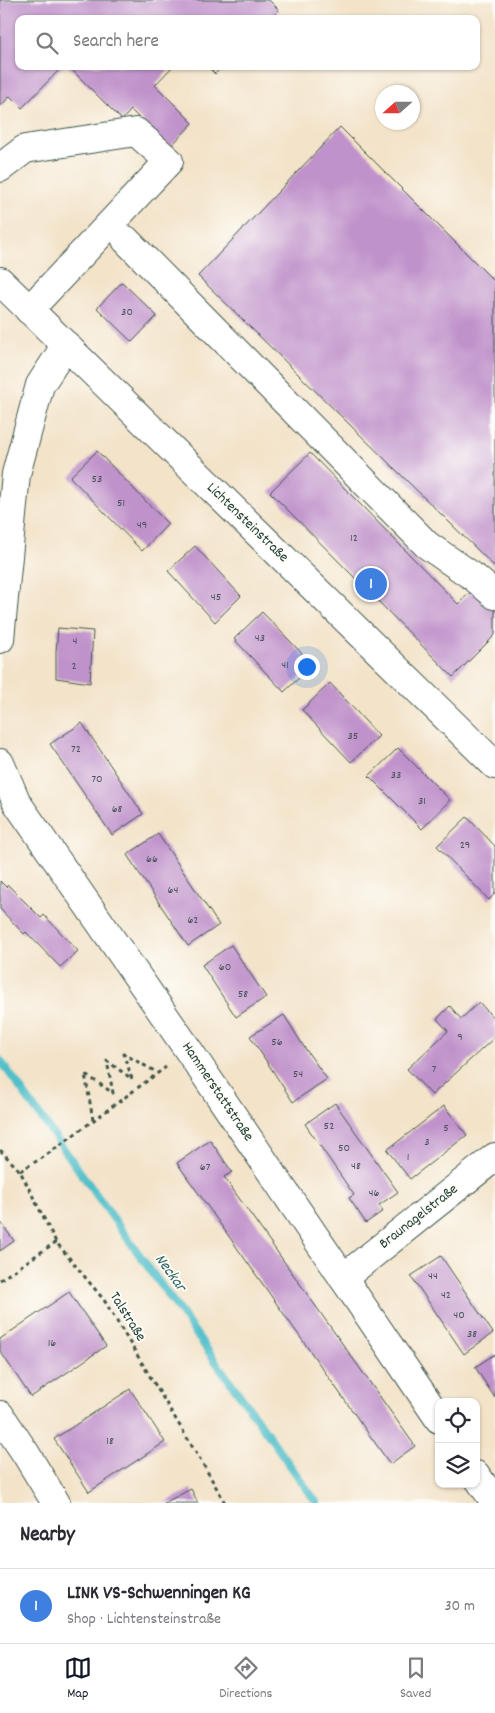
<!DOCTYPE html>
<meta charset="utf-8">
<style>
body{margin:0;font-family:Dekko,sans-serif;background:#f7f7f7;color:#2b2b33}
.controls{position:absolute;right:15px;bottom:15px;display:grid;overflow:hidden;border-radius:10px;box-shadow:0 1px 4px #0004}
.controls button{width:45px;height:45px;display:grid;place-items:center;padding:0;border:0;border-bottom:1px solid #e1e1e2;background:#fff;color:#2b2b33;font:25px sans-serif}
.compass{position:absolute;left:375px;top:85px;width:45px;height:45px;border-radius:50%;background:#fff;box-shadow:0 1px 4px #0004;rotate:249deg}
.you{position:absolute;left:306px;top:666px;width:18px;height:18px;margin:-12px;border:4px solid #fff;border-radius:50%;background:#1a73e8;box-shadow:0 0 0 8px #1a73e833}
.badge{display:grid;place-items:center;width:32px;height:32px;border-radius:50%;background:#111827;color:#fff;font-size:16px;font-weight:700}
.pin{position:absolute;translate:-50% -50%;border:2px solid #fff;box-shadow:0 1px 5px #0006}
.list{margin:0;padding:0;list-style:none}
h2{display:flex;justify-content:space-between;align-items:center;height:65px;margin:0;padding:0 20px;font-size:21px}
h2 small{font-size:16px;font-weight:400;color:#7c7c81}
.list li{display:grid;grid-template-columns:32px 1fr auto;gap:15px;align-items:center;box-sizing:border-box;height:75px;padding:0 20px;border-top:1px solid #e1e1e2}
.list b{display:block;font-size:19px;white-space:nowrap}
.list p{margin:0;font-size:16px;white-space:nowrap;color:#7c7c81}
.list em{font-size:16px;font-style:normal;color:#7c7c81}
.icon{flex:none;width:28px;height:28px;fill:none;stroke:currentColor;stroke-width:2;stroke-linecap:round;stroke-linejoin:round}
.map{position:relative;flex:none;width:495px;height:1503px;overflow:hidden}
.search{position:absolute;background:#fff;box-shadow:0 1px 4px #0004;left:15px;right:15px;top:15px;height:55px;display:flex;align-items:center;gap:12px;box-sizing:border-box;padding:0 18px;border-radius:10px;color:#7c7c81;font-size:19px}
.sheet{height:140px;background:#fff}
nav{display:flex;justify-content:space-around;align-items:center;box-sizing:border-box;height:70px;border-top:1px solid #e1e1e2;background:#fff;font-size:14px;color:#7c7c81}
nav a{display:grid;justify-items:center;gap:2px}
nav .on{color:#111827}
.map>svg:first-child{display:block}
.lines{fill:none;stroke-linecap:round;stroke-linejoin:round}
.stream{stroke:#51bfca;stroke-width:8}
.building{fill:#c092cb}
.minor-casing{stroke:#3f564a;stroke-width:30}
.path{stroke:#3f564a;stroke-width:3;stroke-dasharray:4 4;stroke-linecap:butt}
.minor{stroke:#fff;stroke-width:28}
.labels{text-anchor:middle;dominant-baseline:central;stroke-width:4;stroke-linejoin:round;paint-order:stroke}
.number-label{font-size:12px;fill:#47525a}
.street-label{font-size:15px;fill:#1f3d34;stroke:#fdfcf7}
.water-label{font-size:16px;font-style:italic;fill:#2e6461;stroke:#fdfcf7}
</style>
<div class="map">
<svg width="495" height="1503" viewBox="0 0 495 1503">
<rect width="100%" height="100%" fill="#fdfcf7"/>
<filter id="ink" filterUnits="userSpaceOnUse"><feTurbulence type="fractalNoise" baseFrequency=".02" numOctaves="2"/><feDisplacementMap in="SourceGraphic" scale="10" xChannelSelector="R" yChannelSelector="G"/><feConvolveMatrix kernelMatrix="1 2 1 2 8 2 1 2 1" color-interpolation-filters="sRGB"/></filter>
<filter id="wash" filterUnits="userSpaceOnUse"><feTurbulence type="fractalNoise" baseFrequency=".0096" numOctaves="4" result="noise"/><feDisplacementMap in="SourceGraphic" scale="20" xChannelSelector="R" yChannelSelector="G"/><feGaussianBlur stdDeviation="1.12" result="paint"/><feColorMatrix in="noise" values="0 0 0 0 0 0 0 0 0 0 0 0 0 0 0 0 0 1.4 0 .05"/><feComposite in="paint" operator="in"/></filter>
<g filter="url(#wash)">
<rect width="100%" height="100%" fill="#f3e3c9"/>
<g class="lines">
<path class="stream" d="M0,1060L317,1503"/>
</g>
<g id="blocks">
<g class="building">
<path d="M0,0H269L279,10L270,19H19V66H63L22,108L10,96L0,107Z"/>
<path d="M68,66H173L155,85L193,123L169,148L131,110L122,120Z"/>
<path d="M207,66H223L215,74Z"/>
<path d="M340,127L495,282V567L198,276Z"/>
<path d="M122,282L157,316L132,342L97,308Z"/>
<path d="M97,451L168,524L142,551L70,477Z"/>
<path d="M310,453L458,604L479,584L495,601V635L453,677L270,492Z"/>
<path d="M195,546L241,596L215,622L168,571Z"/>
<path d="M262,612L313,665L284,692L234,639Z"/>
<path d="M58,628L93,631L90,683L56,678V651Z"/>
<path d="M330,683L379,736L351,762L302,710Z"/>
<path d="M82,723L143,814L112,835L50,744Z"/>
<path d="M398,748L450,800L422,829L369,776Z"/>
<path d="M467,817L495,846V893L489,900L437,846Z"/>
<path d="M158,834L219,925L188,946L127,855Z"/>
<path d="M0,881L6,887L8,885L41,918L44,915L78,951L60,967L26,932L24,934L0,909Z"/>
<path d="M231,945L266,997L236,1017L202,965Z"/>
<path d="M479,1002L495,1020V1037L432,1095L407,1069L448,1031L437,1019L450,1006L461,1019Z"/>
<path d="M284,1015L304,1047L327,1079L293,1102L250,1036Z"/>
<path d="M335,1103L398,1192L379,1205L383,1211L366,1223L349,1198L354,1195L305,1124Z"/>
<path d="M444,1106L467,1135L410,1179L387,1150Z"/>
<path d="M210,1140L232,1172L224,1177L415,1446L390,1464L177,1163Z"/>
<path d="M0,1221L14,1241L0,1251Z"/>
<path d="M441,1256L493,1333L464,1354L411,1276Z"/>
<path d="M69,1292L106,1346L31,1397L0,1351V1339Z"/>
<path d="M495,1354V1398L475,1367Z"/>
<path d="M130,1389L165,1442L89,1492L54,1439Z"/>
<path d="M191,1489L198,1503H164Z"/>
</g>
</g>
</g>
<g filter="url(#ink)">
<use href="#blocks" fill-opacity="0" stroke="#3f564a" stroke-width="1"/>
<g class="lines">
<g class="minor-casing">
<g id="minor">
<path d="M0,168L25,149L136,132L169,161L29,310"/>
<path d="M126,240L427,545L475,578L495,595"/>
<path d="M0,281L495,765"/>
<path d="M0,639L16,474L40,385L66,345"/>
<path d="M0,763L17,803L189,1051L439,1419"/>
<path d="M343,1278L495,1157"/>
<path d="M0,1415L26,1454L56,1503"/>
<path d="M476,1475L495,1502"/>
</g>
</g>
<g class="path">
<path d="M93,1120L85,1074L113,1093L107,1061L132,1079L124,1054L158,1073"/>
<path d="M0,1150L20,1171L56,1242L104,1300L207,1471L225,1503"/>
<path d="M20,1171L45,1156L166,1067"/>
<path d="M0,1280L56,1242"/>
</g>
<use href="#minor" class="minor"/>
</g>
</g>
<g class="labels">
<g class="number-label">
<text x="127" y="312">30</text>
<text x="97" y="479">53</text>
<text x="121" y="503">51</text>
<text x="142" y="525">49</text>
<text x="354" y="538">12</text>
<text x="216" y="597">45</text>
<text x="260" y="638">43</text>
<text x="75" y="641">4</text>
<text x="285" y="665">41</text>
<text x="74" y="666">2</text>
<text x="353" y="736">35</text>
<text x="76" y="749">72</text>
<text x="396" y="775">33</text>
<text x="97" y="779">70</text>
<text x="422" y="801">31</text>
<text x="117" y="809">68</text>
<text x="465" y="845">29</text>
<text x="152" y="859">66</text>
<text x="173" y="890">64</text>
<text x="193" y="920">62</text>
<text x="225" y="967">60</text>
<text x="243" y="994">58</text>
<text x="460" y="1037">9</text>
<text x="277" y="1042">56</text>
<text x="434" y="1069">7</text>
<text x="298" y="1074">54</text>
<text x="329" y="1126">52</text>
<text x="446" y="1128">5</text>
<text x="427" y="1142">3</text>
<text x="344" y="1148">50</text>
<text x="408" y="1157">1</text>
<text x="356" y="1166">48</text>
<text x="205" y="1167">67</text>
<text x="374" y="1193">46</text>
<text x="433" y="1276">44</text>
<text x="446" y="1295">42</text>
<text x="459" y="1315">40</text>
<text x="472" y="1334">38</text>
<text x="52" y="1343">16</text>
<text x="110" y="1441">18</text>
</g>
<g class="street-label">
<text transform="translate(247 523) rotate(44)">Lichtensteinstraße</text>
<text transform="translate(217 1092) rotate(56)">Hammerstattstraße</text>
<text transform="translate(419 1217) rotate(-38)">Braunagelstraße</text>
<text transform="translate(127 1317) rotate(58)">Talstraße</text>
</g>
<g class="water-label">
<text transform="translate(170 1273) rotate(54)">Neckar</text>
</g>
</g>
</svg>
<div class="controls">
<button><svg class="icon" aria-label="locate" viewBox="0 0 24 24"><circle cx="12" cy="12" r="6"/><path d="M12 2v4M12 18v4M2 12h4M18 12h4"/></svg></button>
<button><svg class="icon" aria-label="layers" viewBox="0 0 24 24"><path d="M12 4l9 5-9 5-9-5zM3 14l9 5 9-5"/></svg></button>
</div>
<svg class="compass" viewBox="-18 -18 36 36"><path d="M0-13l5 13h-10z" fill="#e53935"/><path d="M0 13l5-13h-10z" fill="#7c7c81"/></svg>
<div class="you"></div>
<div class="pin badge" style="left:371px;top:584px;background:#3f7fe0">1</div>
<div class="search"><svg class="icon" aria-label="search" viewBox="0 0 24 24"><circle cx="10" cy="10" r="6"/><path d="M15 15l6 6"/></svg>Search here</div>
</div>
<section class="sheet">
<h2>Nearby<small></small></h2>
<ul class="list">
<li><span class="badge" style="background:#3f7fe0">1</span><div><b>LINK VS-Schwenningen KG</b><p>Shop · Lichtensteinstraße</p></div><em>30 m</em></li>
</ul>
</section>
<nav>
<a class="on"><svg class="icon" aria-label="map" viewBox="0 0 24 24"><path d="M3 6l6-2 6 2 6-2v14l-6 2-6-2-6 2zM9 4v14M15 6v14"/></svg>Map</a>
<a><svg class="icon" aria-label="directions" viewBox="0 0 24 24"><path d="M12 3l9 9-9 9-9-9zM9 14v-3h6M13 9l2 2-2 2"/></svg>Directions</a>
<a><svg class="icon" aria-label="saved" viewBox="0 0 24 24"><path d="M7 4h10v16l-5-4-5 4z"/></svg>Saved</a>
</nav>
